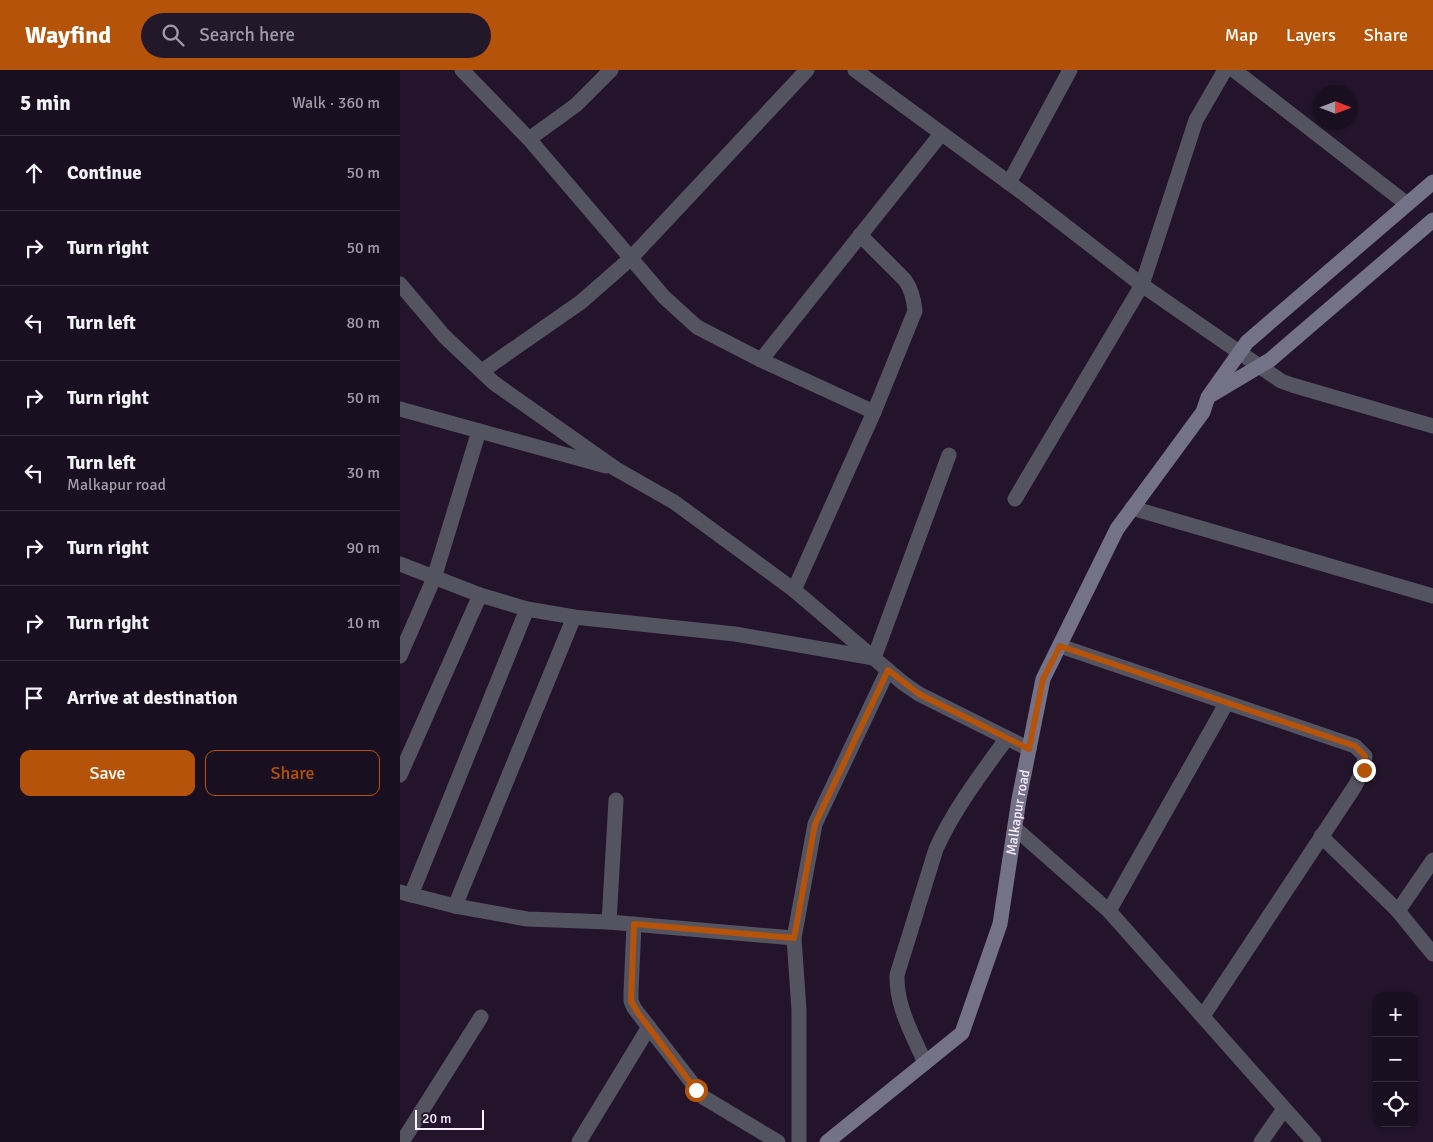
<!DOCTYPE html>
<meta charset="utf-8">
<style>
body{margin:0;font-family:Signika,sans-serif;background:#231829;color:#f1f3f6}
.controls{position:absolute;right:15px;bottom:15px;display:grid;overflow:hidden;border-radius:10px;box-shadow:0 1px 4px #0004}
.controls button{width:45px;height:45px;display:grid;place-items:center;padding:0;border:0;border-bottom:1px solid #382f3e;background:#1a0f20;color:#f1f3f6;font:25px sans-serif}
.compass{position:absolute;left:913px;top:15px;width:45px;height:45px;border-radius:50%;background:#1a0f20;box-shadow:0 1px 4px #0004;rotate:90deg}
.scale{position:absolute;left:15px;bottom:12px;width:69px;box-sizing:border-box;padding-left:5px;border:2px solid #f9effe;border-top:0;font-size:14px;line-height:18px;white-space:nowrap;color:#f9effe;-webkit-text-stroke:4px #23142b;paint-order:stroke}
.stop{position:absolute;width:15px;height:15px;margin:-11px;border:4px solid #b45309;border-radius:50%;background:#fff}
.stop.end{background:#b45309;border-color:#fff;box-shadow:0 1px 5px #0008}
.list{margin:0;padding:0;list-style:none}
h2{display:flex;justify-content:space-between;align-items:center;height:65px;margin:0;padding:0 20px;font-size:21px}
h2 small{font-size:16px;font-weight:400;color:#9f9ca5}
.list li{display:grid;grid-template-columns:32px 1fr auto;gap:15px;align-items:center;box-sizing:border-box;height:75px;padding:0 20px;border-top:1px solid #382f3e}
.list b{display:block;font-size:19px;white-space:nowrap}
.list p{margin:0;font-size:16px;white-space:nowrap;color:#9f9ca5}
.list em{font-size:16px;font-style:normal;color:#9f9ca5}
.actions{display:flex;gap:10px;padding:15px 20px}
.actions a{flex:1;padding:11px 0;border:1px solid #b45309;border-radius:10px;text-align:center;font-size:18px;color:#b45309}
.actions .main{background:#b45309;color:#fff}
.icon{flex:none;width:28px;height:28px;fill:none;stroke:currentColor;stroke-width:2;stroke-linecap:round;stroke-linejoin:round}
.map{position:relative;flex:none;width:1033px;height:1072px;overflow:hidden}
header{display:flex;align-items:center;gap:30px;box-sizing:border-box;height:70px;padding:0 25px;background:#b45309;color:#fff}
header strong{font-size:24px}
nav{display:flex;gap:28px;margin-inline-start:auto;font-size:18px}
.search{width:350px;height:45px;background:#231829;display:flex;align-items:center;gap:12px;box-sizing:border-box;padding:0 18px;border-radius:28px;color:#9f9ca5;font-size:19px}
main{display:flex}
aside{flex:1;background:#1a0f20}
.map>svg:first-child{display:block}
.lines{fill:none;stroke-linecap:round;stroke-linejoin:round}
.street{stroke:#545360;stroke-width:15}
.secondary{stroke:#747287;stroke-width:15}
.route{stroke:#b45309;stroke-width:6}
.labels{text-anchor:middle;dominant-baseline:central;stroke-width:5;stroke-linejoin:round;paint-order:stroke}
.street-label{font-size:14px;fill:#f9effe;stroke:#23142b}
</style>
<header>
<strong>Wayfind</strong>
<div class="search"><svg class="icon" aria-label="search" viewBox="0 0 24 24"><circle cx="10" cy="10" r="6"/><path d="M15 15l6 6"/></svg>Search here</div>
<nav><a>Map</a><a>Layers</a><a>Share</a></nav>
</header>
<main>
<aside>
<h2>5 min<small>Walk · 360 m</small></h2>
<ul class="list">
<li><svg class="icon" aria-label="ahead" viewBox="0 0 24 24"><path d="M12 20V5M6 11l6-6 6 6"/></svg><div><b>Continue</b></div><em>50 m</em></li>
<li><svg class="icon" aria-label="right" viewBox="0 0 24 24"><path d="M7 20v-9h11M14 6l5 5-5 5"/></svg><div><b>Turn right</b></div><em>50 m</em></li>
<li><svg class="icon" aria-label="left" viewBox="0 0 24 24"><path d="M17 20v-9H6M10 6l-5 5 5 5"/></svg><div><b>Turn left</b></div><em>80 m</em></li>
<li><svg class="icon" aria-label="right" viewBox="0 0 24 24"><path d="M7 20v-9h11M14 6l5 5-5 5"/></svg><div><b>Turn right</b></div><em>50 m</em></li>
<li><svg class="icon" aria-label="left" viewBox="0 0 24 24"><path d="M17 20v-9H6M10 6l-5 5 5 5"/></svg><div><b>Turn left</b><p>Malkapur road</p></div><em>30 m</em></li>
<li><svg class="icon" aria-label="right" viewBox="0 0 24 24"><path d="M7 20v-9h11M14 6l5 5-5 5"/></svg><div><b>Turn right</b></div><em>90 m</em></li>
<li><svg class="icon" aria-label="right" viewBox="0 0 24 24"><path d="M7 20v-9h11M14 6l5 5-5 5"/></svg><div><b>Turn right</b></div><em>10 m</em></li>
<li><svg class="icon" aria-label="arrive" viewBox="0 0 24 24"><path d="M6 21V4h12l-3 4 3 4H6"/></svg><div><b>Arrive at destination</b></div></li>
</ul>
<div class="actions"><a class="main">Save</a><a>Share</a></div>
</aside>
<div class="map">
<svg width="1033" height="1072" viewBox="0 0 1033 1072">
<rect width="100%" height="100%" fill="#23142b"/>
<g class="lines">
<g class="street">
<path d="M62,0L129,69L264,227L297,257L361,290L474,342"/>
<path d="M455,0L623,123L742,215L881,311L892,315L1033,356"/>
<path d="M834,0L1007,134"/>
<path d="M129,69L176,35L211,0"/>
<path d="M609,113L670,0"/>
<path d="M0,214L45,267L94,313L216,399L274,432L394,520L503,613L519,624L629,679"/>
<path d="M361,290L541,64"/>
<path d="M82,301L181,232L230,189L407,0"/>
<path d="M0,339L206,396"/>
<path d="M615,429L742,215L796,50L825,0"/>
<path d="M732,438L1033,526"/>
<path d="M0,494L80,525L127,539L174,547L335,564L474,588L549,385"/>
<path d="M394,520L474,342L515,241C514,230 512,220 505,210L460,165"/>
<path d="M660,576L955,676L965,686L963,700L955,716L803,946"/>
<path d="M0,586L34,508L79,361"/>
<path d="M0,705L80,525"/>
<path d="M615,758L709,841L914,1072"/>
<path d="M921,766L998,841L1033,884"/>
<path d="M0,822L55,836L127,849L209,852L394,868"/>
<path d="M11,825L127,539"/>
<path d="M55,836L174,547"/>
<path d="M709,841L826,634"/>
<path d="M998,841L1033,790"/>
<path d="M209,852L216,730"/>
<path d="M234,854L231,922V931L234,938L303,1027L378,1072"/>
<path d="M525,993C513,965 496,937 497,905L536,779C554,739 581,704 607,668"/>
<path d="M2,1072L81,947"/>
<path d="M179,1072L249,957"/>
<path d="M399,1072V940L394,868L415,754L488,600"/>
<path d="M861,1072L884,1039"/>
</g>
<g class="secondary">
<path d="M811,325L870,290L1033,150"/>
<path id="s1" d="M427,1072L562,963L600,854L619,729L643,609L717,459L803,342L808,327L847,272L1033,112"/>
</g>
</g>
<g class="lines">
<path class="route" d="M296,1020L238,943L231,931L234,854L394,868L415,754L488,600L519,624L629,679L643,609L660,576L955,676L965,686L964,700"/>
</g>
<g class="labels">
<g class="street-label">
<text stroke="none"><textPath href="#s1" startOffset="402">Malkapur road</textPath></text>
</g>
</g>
</svg>
<div class="controls">
<button>+</button>
<button>−</button>
<button><svg class="icon" aria-label="locate" viewBox="0 0 24 24"><circle cx="12" cy="12" r="6"/><path d="M12 2v4M12 18v4M2 12h4M18 12h4"/></svg></button>
</div>
<svg class="compass" viewBox="-18 -18 36 36"><path d="M0-13l5 13h-10z" fill="#e53935"/><path d="M0 13l5-13h-10z" fill="#9f9ca5"/></svg>
<div class="scale">20 m</div>
<div class="stop" style="left:296px;top:1020px"></div>
<div class="stop end" style="left:964px;top:700px"></div>
</div>
</main>
